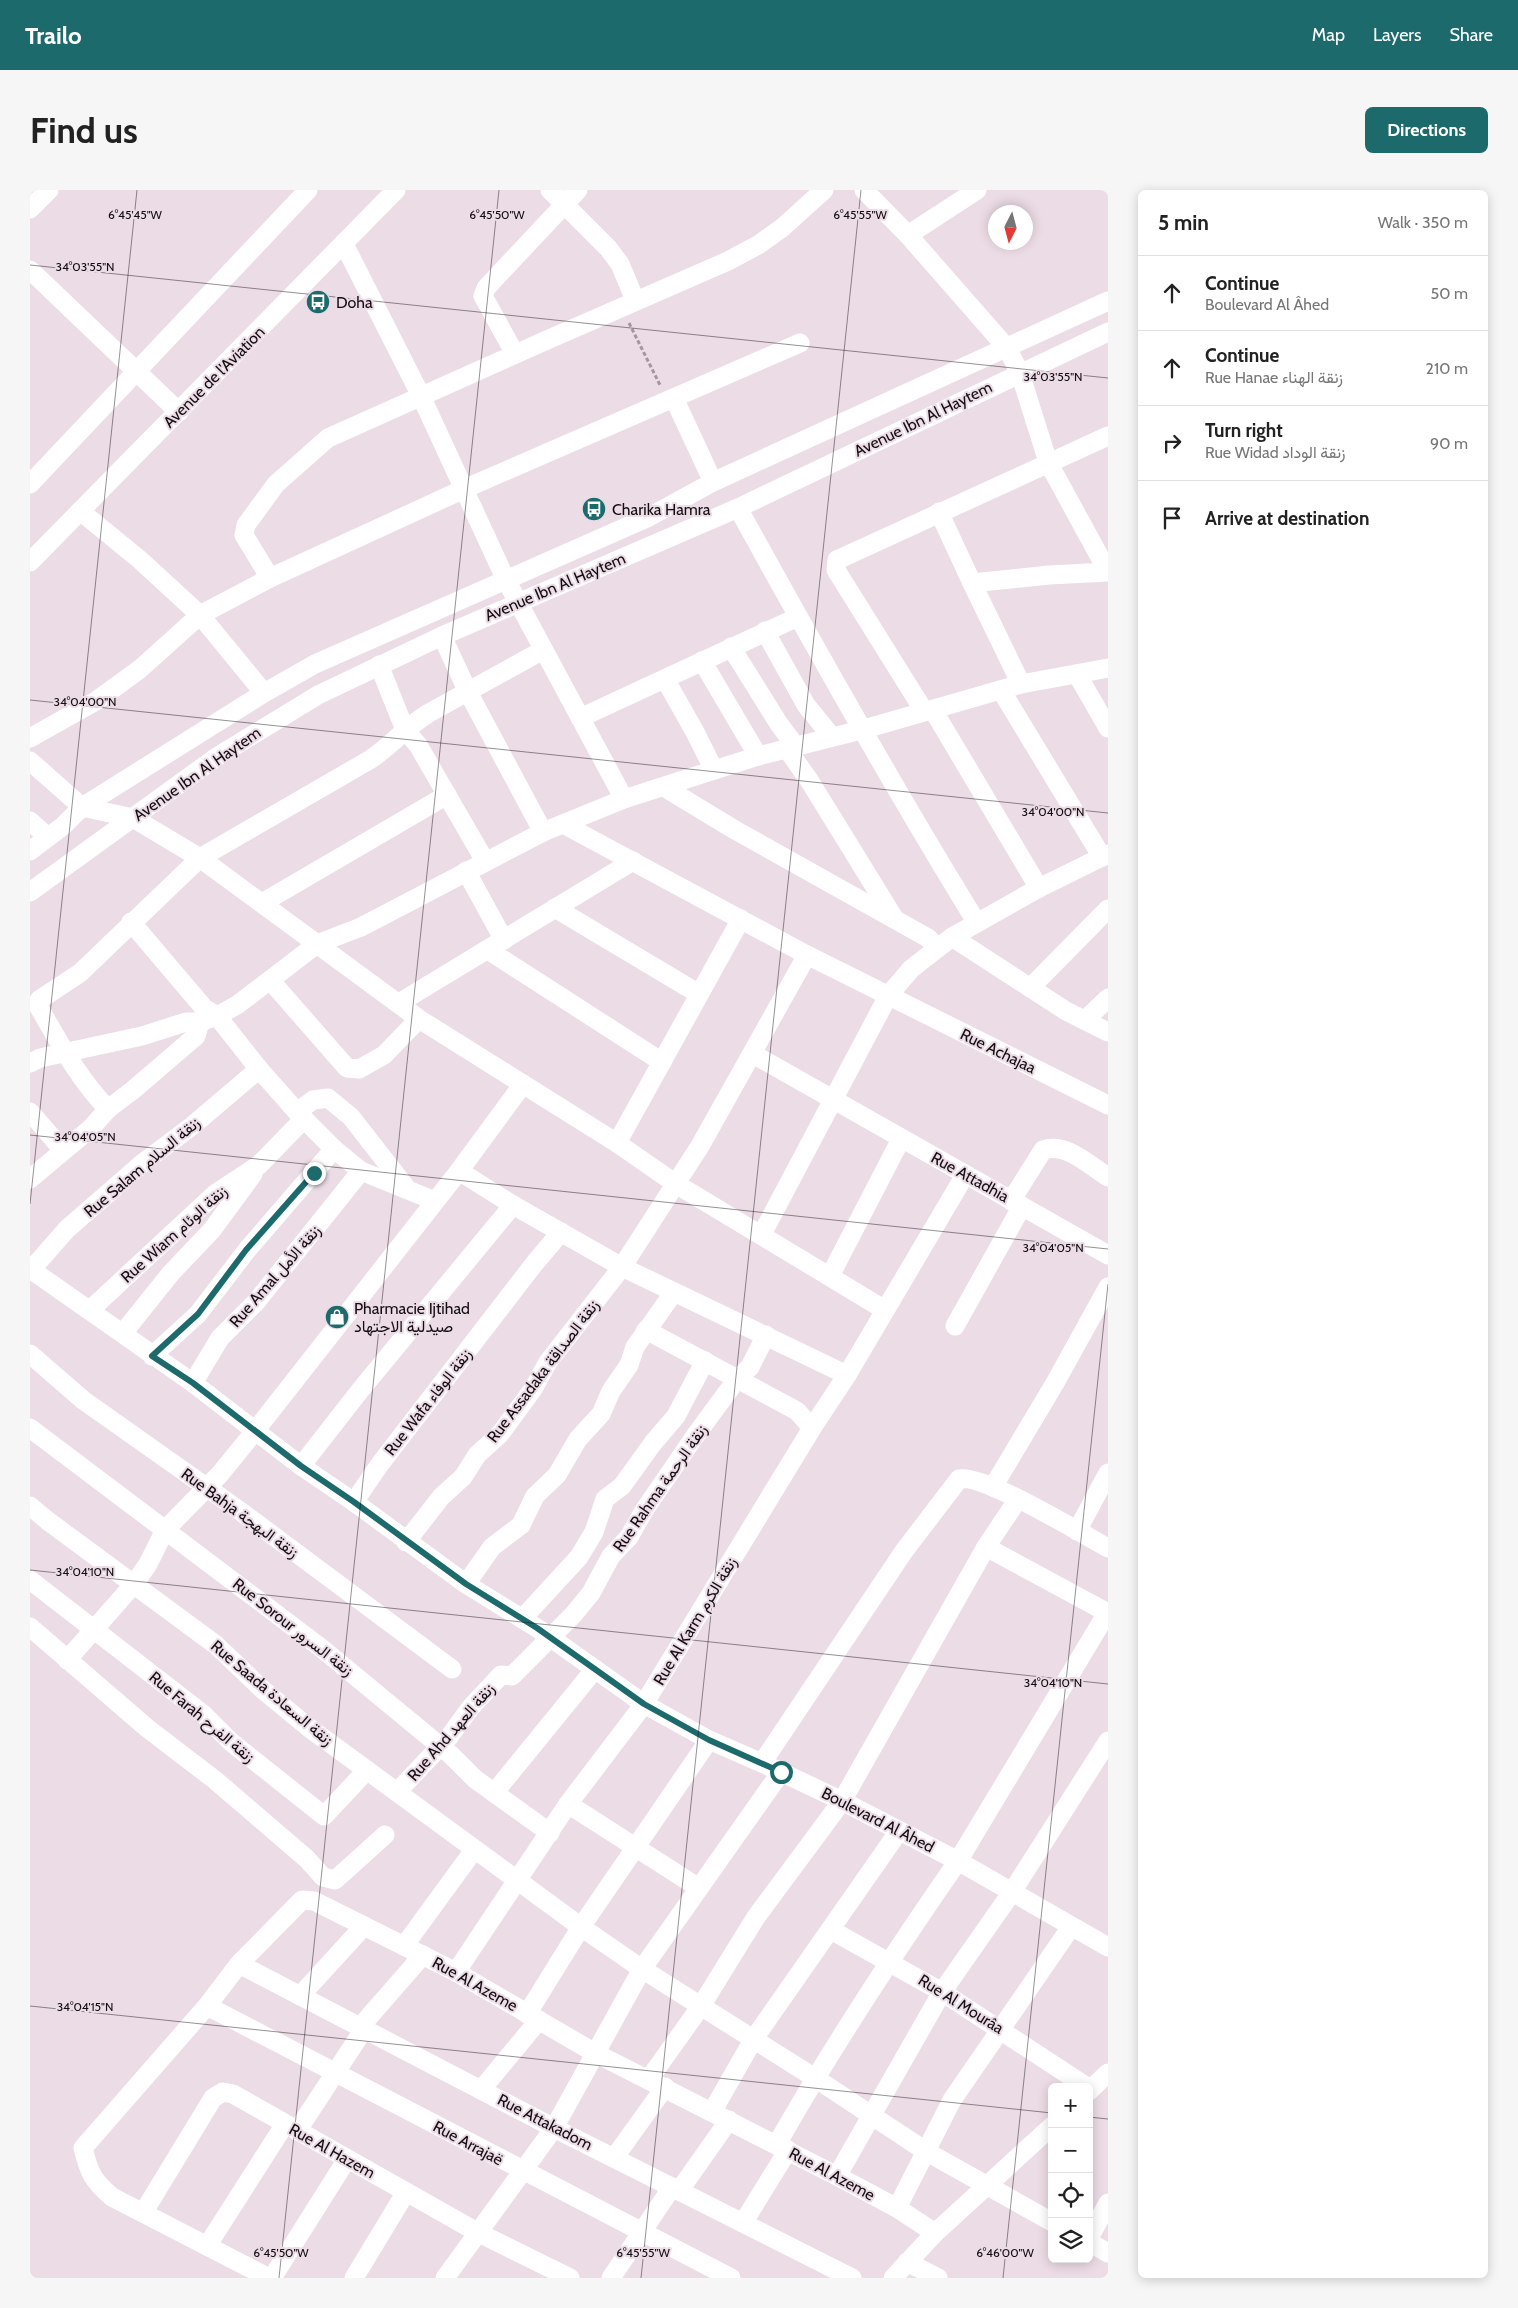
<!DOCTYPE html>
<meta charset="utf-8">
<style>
body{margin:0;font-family:Cabin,Vazirmatn,sans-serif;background:#f6f6f6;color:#222}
.controls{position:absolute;right:15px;bottom:15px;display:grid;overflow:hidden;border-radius:8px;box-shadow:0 2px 12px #0003}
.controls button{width:45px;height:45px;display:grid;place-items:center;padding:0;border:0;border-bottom:1px solid #e0e0e0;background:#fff;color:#222;font:25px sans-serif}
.compass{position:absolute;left:958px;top:15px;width:45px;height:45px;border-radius:50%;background:#fff;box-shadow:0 2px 12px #0003;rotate:186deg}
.stop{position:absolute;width:15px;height:15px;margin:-11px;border:4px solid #1d6a6d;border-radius:50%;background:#fff}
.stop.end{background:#1d6a6d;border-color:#fff;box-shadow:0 1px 5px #0008}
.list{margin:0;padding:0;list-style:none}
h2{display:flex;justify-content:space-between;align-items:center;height:65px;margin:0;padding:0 20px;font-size:21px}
h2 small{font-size:16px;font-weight:400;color:#767676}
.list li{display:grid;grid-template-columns:32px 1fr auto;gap:15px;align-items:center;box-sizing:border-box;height:75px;padding:0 20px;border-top:1px solid #e0e0e0}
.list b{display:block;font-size:19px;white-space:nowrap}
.list p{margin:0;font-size:16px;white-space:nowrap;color:#767676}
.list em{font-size:16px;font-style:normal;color:#767676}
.icon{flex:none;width:28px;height:28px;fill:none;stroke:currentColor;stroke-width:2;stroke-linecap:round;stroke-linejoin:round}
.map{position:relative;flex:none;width:1078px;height:2088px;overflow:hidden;border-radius:8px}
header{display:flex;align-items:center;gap:30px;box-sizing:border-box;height:70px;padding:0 25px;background:#1d6a6d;color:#fff}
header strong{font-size:24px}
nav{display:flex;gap:28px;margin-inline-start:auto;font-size:18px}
.intro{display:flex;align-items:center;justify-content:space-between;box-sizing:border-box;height:120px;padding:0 30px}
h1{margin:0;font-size:35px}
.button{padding:12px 22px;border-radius:8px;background:#1d6a6d;color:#fff;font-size:18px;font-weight:700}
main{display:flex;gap:30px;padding:0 30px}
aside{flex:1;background:#fff;border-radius:8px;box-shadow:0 2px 12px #0003}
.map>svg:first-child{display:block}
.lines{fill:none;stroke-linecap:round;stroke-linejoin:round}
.path{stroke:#a3969e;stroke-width:3;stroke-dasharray:4 2.5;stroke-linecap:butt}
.minor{stroke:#fff;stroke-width:19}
.route{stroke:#1d6a6d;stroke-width:6}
.ticks{fill:none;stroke:#130d11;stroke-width:1;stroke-opacity:0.45}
.labels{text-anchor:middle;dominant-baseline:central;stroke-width:4;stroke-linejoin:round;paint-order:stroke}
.poi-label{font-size:16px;fill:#130d11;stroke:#ecdce6;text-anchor:start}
.street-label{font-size:16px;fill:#130d11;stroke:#ecdce6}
.ticks-label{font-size:12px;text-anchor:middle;fill:#130d11;stroke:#ecdce6;stroke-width:4;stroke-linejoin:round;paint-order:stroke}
</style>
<header>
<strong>Trailo</strong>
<nav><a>Map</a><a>Layers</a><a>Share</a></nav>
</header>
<div class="intro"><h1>Find us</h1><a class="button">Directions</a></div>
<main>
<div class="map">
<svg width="1078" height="2088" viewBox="0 0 1078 2088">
<rect width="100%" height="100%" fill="#ecdce6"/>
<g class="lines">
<path class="path" d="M599,133L630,195"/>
<g class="minor">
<path d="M520,0L578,58L590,74L605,110"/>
<path d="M834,0L878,45L977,158L990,183L1018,272L1078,382L1019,385L942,393L909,322"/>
<path d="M0,19L19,0"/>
<path d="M878,45L947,0"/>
<path d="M314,54L391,206L475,388L594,609"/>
<path d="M0,80L149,222"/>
<path d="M485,164L453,106L456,98L548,0"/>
<path d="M644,208L683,292"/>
<path d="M0,294L278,0"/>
<path d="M708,318C785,458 863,597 947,733"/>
<path d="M50,321L109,369L170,425L234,503"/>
<path d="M0,372L366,0"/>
<path d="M240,388L214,345L216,335L246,294L298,248L517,150L698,71L728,55L752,38L794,0"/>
<path d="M942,393L991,494"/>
<path d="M735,441L776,515L802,547"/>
<path d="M412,446L438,502L513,642"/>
<path d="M701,457L749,534L766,557"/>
<path d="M672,471L728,566"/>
<path d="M349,475L375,540L388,555L455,671"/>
<path d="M1047,484L1078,538"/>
<path d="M635,489L665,542L684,580"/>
<path d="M971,500L1072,667"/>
<path d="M903,520L1009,698"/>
<path d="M894,521L806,380L807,370L1078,246"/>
<path d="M550,528L768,427"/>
<path d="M0,548L66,511L110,479L170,425L240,388L434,299L770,153"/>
<path d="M757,559L779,590L864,728"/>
<path d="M0,571L52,617L103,628L170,668L389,829L587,953L646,994L855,1120"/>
<path d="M634,597L705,640L898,748L907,757"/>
<path d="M0,631L18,647"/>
<path d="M533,634L777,765L1078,915"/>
<path d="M0,661L33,636L52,617L234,503L285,474L619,327L683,292L1078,111"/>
<path d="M436,681L474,750"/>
<path d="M0,702L188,566L288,505L412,446L708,318L1078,142"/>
<path d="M232,713L417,605"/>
<path d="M525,718L669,804"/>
<path d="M101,732L174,818L187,826L229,879L267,922L283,910L298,908L321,927L378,1000"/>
<path d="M922,747L1036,821L1078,842"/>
<path d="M458,760L632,872"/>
<path d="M240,790L287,754L331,737L513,642L594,609L728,566L831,540L991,494L1078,478"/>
<path d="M1000,798L1078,719"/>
<path d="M369,813L603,671"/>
<path d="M1055,830L1078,808"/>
<path d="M723,864L1078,1065"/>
<path d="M0,873L10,868L112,846L156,832H170L187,826L207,815L240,790L317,878L329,879L354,865L389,829"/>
<path d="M78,919C49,890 28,850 7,814L9,810L50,783L170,668L341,569C362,555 377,536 399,523L513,460"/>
<path d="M0,922L33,960"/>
<path d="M268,923L304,959L331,981L405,1011"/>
<path d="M587,953L711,729"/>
<path d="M429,981L483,1015L592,1077L817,1185"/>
<path d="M0,989L61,938L78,919L103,900L166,846L170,832"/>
<path d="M981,1011L1013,960C1036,952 1059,975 1078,987"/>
<path d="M732,1044L858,806L881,779L922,747L1009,698L1078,664"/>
<path d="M0,1079L163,1193L271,1276L324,1312L436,1394L507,1438L614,1514L679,1550L732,1573L812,1611L928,1671L1078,1757"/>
<path d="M1,1080L37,1039L114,972L162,936L229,879"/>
<path d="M800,1086L871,949"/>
<path d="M60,1120L185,1004L229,975L267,936L276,931"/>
<path d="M925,1136L992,1016"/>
<path d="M616,1140L767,1221L782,1238"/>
<path d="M93,1143L141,1083L182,1040L223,984"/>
<path d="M0,1164L53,1210L210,1321L422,1479"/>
<path d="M122,1166L168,1124L217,1060L304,959"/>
<path d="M163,1193L190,1148L226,1112L331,981"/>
<path d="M0,1238L290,1457L421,1565L445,1589L520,1643"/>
<path d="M271,1276L332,1198L483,1015"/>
<path d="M963,1297L1025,1193L1078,1097"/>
<path d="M324,1312L350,1274L504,1074L531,1042"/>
<path d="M0,1316L18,1331L186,1455L232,1499L278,1537L551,1737L612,1779L785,1888L897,1962L1022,2032"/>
<path d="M1047,1341L1078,1283"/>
<path d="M376,1352L411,1307L433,1287L447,1265L470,1244L503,1199L518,1172L592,1077L670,956L777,765"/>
<path d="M956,1357L1078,1423"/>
<path d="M0,1390L173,1524L201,1552L294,1626L337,1580"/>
<path d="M436,1394L462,1357L491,1335L505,1306L527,1285L548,1249L571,1224L581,1201L599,1175L605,1157L644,1102"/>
<path d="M492,1429L549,1367L564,1342L575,1309L592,1296L623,1253L646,1226L675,1171"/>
<path d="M0,1437L117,1538L185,1590L277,1669L293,1687L305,1690L355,1645"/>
<path d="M37,1470L104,1394L118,1374L135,1340L190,1284L225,1241L429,981L493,894"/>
<path d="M732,1573L874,1361L929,1289C953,1283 1052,1344 1078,1358"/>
<path d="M367,1602L419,1547L441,1517L471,1485L482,1486L543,1425L561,1403L581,1366L599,1347L615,1319L665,1246L707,1189L720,1177L736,1145"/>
<path d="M464,1603L565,1479"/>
<path d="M538,1614L669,1698"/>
<path d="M928,1671L1077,1423"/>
<path d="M801,1740L912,1802L1057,1897"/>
<path d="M374,1756L444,1660"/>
<path d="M209,1774L524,1938L822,2088"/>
<path d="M426,1782L538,1614L614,1514L782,1238L817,1185L935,985"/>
<path d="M270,1806L334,1736"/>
<path d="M177,1816L701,2088"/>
<path d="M497,1824L551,1737L679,1550"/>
<path d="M330,1837L393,1765"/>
<path d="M619,1889L671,1816L726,1727L812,1611L956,1357L988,1309"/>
<path d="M451,1900L509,1830"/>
<path d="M1059,1901L1078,1883"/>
<path d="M682,1922L723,1850L869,1641"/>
<path d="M267,1941L334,1839"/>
<path d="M747,1954C802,1857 864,1763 928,1671"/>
<path d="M584,1968L635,1897"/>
<path d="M807,1986L912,1802L982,1702L1078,1551"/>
<path d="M649,2001L699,1930"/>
<path d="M867,2018L922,1910L1041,1737"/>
<path d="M113,2023L183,1908L193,1902L203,1904L447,2042L540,2088"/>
<path d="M713,2033L758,1960"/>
<path d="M1059,2048L1078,2013"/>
<path d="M1059,2052L1078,2063"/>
<path d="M177,2056L255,1934"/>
<path d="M877,2072L908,2088"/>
<path d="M239,2088L82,2007C62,1990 59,1982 53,1958L177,1816L209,1774L272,1710L284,1711L426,1782L565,1863L807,1986L867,2018L905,2043"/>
<path d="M242,2088L317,1969"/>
<path d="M324,2088L376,2002"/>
<path d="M415,2088L524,1938L612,1779L751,1582"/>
<path d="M581,2088L642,1997"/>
<path d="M863,2088L905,2043L1022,1936"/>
</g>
</g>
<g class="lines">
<path class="route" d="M284,983L216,1060L168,1124L122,1166L163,1193L271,1276L324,1312L436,1394L507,1438L614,1514L679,1550L751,1582"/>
</g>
<path class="ticks" d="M0,75L1078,188M0,510L1078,623M0,945L1078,1059M0,1014L107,0M0,1380L1078,1494M0,1816L1022,1923M1059,1927L1078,1929M249,2088L469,0M611,2088L831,0M973,2088L1078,1094"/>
<defs>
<g id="bus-disc" transform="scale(1.25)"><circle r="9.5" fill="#1d6a6d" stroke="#ecdce6"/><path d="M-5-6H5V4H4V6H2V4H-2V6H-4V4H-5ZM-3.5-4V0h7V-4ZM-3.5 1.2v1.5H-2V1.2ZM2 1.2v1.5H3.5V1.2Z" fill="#fff"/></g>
<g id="shop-disc" transform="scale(1.25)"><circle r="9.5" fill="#1d6a6d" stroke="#ecdce6"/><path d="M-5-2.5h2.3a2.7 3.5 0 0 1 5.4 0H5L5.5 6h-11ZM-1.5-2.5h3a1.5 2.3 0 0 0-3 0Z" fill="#fff"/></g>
</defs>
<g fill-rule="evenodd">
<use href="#bus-disc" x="288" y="112"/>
<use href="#bus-disc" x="564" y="319"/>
<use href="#shop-disc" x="307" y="1127"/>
</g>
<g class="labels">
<g class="poi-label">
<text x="306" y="112">Doha</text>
<text x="582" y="319">Charika Hamra</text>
<text x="324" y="1118">Pharmacie Ijtihad<tspan x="324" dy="18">صيدلية الاجتهاد</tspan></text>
</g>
<g class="street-label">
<text transform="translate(184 187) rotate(-45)">Avenue de l'Aviation</text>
<text transform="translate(893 229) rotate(-26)">Avenue Ibn Al Haytem</text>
<text transform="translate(525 397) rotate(-23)">Avenue Ibn Al Haytem</text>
<text transform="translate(167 584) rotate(-35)">Avenue Ibn Al Haytem</text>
<text transform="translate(968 861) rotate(26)">Rue Achajaa</text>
<text transform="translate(112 977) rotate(-40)">Rue Salam زنقة السلام</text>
<text transform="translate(940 987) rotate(29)">Rue Attadhia</text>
<text transform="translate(144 1044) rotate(-42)">Rue Wiam زنقة الوئام</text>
<text transform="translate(245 1086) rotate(-49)">Rue Amal زنقة الأمل</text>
<text transform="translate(513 1181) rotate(-53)">Rue Assadaka زنقة الصداقة</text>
<text transform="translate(398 1212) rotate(-52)">Rue Wafa زنقة الوفاء</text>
<text transform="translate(630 1298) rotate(-55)">Rue Rahma زنقة الرحمة</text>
<text transform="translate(210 1323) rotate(36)">Rue Bahja زنقة البهجة</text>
<text transform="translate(665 1431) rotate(-59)">Rue Al Karm زنقة الكرم</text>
<text transform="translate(263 1437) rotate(38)">Rue Sorour زنقة السرور</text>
<text transform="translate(242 1503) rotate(40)">Rue Saada زنقة السعادة</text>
<text transform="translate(172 1527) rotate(40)">Rue Farah زنقة الفرح</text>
<text transform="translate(421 1542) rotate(-49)">Rue Ahd زنقة العهد</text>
<text transform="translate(848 1630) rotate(27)">Boulevard Al Âhed</text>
<text transform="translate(445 1794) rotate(29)">Rue Al Azeme</text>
<text transform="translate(931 1814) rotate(32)">Rue Al Mourâa</text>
<text transform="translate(515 1932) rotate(27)">Rue Attakadom</text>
<text transform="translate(438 1953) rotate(28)">Rue Arrajaë</text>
<text transform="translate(302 1961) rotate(29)">Rue Al Hazem</text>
<text transform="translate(802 1984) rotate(28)">Rue Al Azeme</text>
</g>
</g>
<g class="ticks-label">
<text x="105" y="29">6°45'45"W</text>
<text x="467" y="29">6°45'50"W</text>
<text x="830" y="29">6°45'55"W</text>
<text x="55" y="81">34°03'55"N</text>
<text x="1023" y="191">34°03'55"N</text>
<text x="55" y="516">34°04'00"N</text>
<text x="1023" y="626">34°04'00"N</text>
<text x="55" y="951">34°04'05"N</text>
<text x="1023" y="1062">34°04'05"N</text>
<text x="55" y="1386">34°04'10"N</text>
<text x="1023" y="1497">34°04'10"N</text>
<text x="55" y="1821">34°04'15"N</text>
<text x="251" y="2067">6°45'50"W</text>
<text x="613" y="2067">6°45'55"W</text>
<text x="975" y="2067">6°46'00"W</text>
</g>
</svg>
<div class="controls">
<button>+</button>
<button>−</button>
<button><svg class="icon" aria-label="locate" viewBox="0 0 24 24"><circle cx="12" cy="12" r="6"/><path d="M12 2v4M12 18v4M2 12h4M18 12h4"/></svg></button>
<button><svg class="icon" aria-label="layers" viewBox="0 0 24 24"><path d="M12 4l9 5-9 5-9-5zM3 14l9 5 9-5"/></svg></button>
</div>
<svg class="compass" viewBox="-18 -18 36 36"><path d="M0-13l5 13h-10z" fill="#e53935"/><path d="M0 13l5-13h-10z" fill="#767676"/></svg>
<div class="stop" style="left:751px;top:1582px"></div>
<div class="stop end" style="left:284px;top:983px"></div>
</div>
<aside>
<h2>5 min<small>Walk · 350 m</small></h2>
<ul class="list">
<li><svg class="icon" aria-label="ahead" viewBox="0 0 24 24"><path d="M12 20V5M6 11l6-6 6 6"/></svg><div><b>Continue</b><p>Boulevard Al Âhed</p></div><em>50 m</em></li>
<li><svg class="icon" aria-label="ahead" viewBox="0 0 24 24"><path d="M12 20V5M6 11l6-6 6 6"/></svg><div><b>Continue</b><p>Rue Hanae زنقة الهناء</p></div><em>210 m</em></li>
<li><svg class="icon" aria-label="right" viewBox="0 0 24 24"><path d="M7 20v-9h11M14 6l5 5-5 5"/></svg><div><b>Turn right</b><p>Rue Widad زنقة الوداد</p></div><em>90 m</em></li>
<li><svg class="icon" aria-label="arrive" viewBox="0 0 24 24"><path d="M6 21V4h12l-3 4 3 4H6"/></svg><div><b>Arrive at destination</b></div></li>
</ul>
</aside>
</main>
